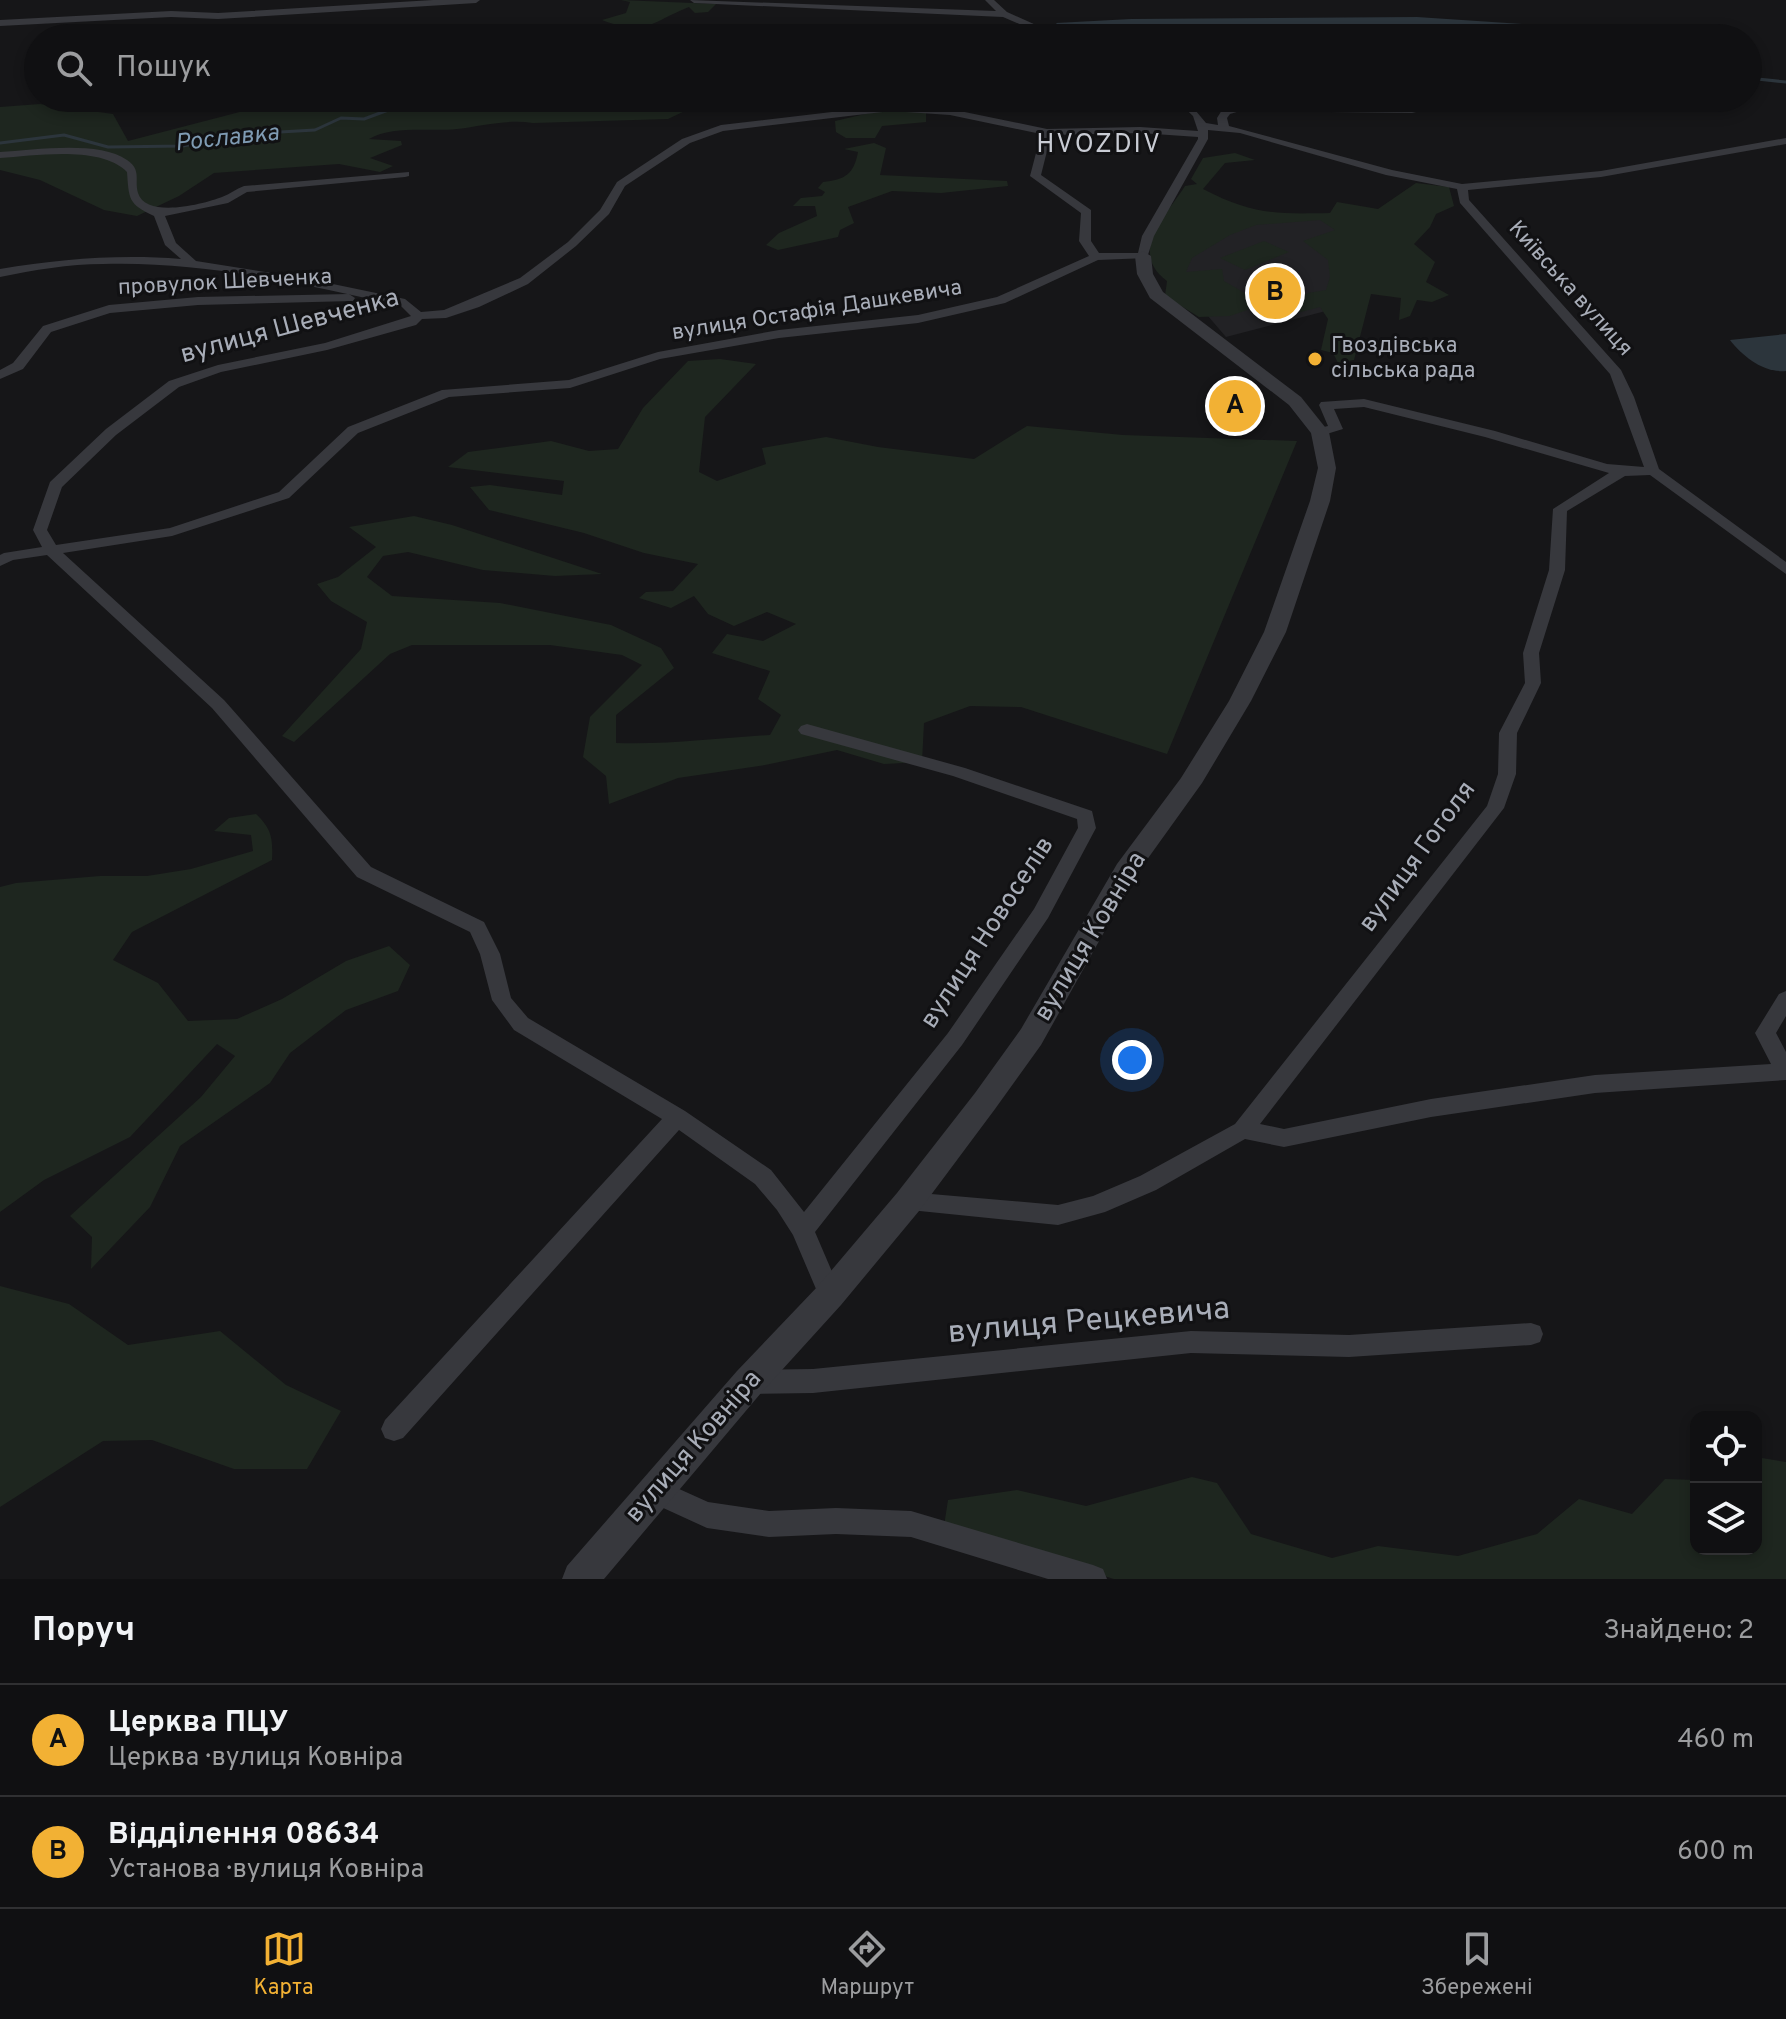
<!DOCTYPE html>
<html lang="uk">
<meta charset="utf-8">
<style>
body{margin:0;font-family:Overpass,sans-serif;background:#19191b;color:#f1f3f6}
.controls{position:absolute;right:24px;bottom:24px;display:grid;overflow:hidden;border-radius:16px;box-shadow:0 4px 12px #0003}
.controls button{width:72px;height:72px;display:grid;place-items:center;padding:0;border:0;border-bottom:2px solid #303032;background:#101012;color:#f1f3f6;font:40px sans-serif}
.you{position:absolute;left:1132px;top:1060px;width:28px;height:28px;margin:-20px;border:6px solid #fff;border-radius:50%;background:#1a73e8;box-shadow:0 0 0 12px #1a73e833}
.badge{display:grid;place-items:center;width:52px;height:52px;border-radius:50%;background:#f2b134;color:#111;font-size:26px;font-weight:700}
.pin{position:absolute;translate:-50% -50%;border:4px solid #fff;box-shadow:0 2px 8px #0006}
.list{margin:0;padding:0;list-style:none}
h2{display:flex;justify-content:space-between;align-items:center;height:104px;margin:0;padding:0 32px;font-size:34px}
h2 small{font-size:26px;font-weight:400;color:#9c9d9f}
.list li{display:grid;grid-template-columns:52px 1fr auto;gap:24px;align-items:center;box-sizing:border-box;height:112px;padding:0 32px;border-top:2px solid #303032}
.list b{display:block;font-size:30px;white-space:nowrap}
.list p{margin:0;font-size:26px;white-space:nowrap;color:#9c9d9f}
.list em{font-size:26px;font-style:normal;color:#9c9d9f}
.icon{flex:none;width:44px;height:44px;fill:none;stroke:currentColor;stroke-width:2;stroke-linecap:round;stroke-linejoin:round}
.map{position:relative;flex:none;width:1786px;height:1579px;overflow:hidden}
.search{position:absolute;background:#101012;box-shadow:0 4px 12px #0003;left:24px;right:24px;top:24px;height:88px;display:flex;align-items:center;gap:20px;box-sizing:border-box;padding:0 28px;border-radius:44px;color:#9c9d9f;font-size:30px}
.sheet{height:328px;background:#101012}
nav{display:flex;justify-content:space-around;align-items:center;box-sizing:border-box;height:112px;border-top:2px solid #303032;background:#101012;font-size:22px;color:#9c9d9f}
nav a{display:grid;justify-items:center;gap:4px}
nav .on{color:#f2b134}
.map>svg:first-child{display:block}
.built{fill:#222225}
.green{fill:#1e261f}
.water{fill:#2c353c}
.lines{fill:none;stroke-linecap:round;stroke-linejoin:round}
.stream{stroke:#2c353c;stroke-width:3}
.minor{fill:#37383d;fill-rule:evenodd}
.tertiary{fill:#37383d;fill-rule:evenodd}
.poi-dot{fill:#f2b134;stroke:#111113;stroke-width:3}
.labels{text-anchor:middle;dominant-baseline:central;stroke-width:6;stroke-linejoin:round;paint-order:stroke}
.far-street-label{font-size:22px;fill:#a8adb8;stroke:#111113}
.far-poi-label{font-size:22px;fill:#a8adb8;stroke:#111113;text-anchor:start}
.far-water-label{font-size:24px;font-style:italic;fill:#7f9bb3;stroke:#111113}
.far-quarter-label{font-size:26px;letter-spacing:2px;fill:#c9ccd4;stroke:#111113}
.street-label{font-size:26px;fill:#a8adb8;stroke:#111113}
.near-street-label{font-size:32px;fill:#a8adb8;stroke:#111113}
</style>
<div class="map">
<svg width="1786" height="1579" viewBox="0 0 1786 1579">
<rect width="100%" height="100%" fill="#161618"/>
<path class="built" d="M1360,216L1345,306L1226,337L1159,259L1268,217Z"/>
<g class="green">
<path d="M621,0L716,4L708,12L695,13L689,7C649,23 646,37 602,20L626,13L630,2Z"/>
<path d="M293,98H704L681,100L689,109L668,119L533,123C507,119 483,126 457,129C429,132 393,125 369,139L401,141L402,145L370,158L393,166L380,172L339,164L214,173L179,196L137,216L104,210L40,180L0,170V107L40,104L113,114L128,141Z"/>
<path d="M878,111H926V122L882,126L875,138H846L836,132L835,121Z"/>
<path d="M874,143L886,148L880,175L1007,181L1008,186L941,193L892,191L848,207L854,223L840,230L838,237L778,250L766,245L779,233L817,216L815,206H793L801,198L822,196L825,192L818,188L823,182C845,180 854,174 858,152L844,149Z"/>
<path d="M1235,153L1255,160L1225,163L1203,189C1253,215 1276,214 1330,213L1337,202L1378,209L1416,183L1449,187L1454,206L1436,214L1430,227L1414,244L1435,262L1426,282L1449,295L1432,302L1417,300L1410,316L1399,320L1401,298L1371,294L1354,360L1338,363L1333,353L1321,350L1328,319L1320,307L1301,312L1289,303L1308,293L1326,290L1330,277L1328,260L1303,241L1335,230L1320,220L1256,225L1230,235L1192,258L1186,272L1222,269L1224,281L1264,304L1230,316L1199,317L1165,296L1167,281C1128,252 1165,217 1185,186L1197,184L1191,179L1203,158Z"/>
<path d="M1264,241L1289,252L1245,270L1220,258Z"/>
<path d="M720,359L756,364L705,417L699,472L717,481L766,464L762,448L826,437L878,447L974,459L1027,426L1123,435L1297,441L1167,754L1021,707L970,706L924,723L922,762L884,764L837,750L765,765L678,778L609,804L606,776L583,757L590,717L642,665L622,655L550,645H412L390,654L294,742L282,736L361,649L367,622L331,601L317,584L338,577L376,547L349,527L414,516L452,525L602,574L555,576L483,570L408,552L383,556L367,577L392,596L500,603L611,625L661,648L674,668L616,715V743C667,745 718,738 770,735L781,715L758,699L770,671L712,653L727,634L763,641L796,624L767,612L734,626L708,614L694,596L671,608L639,598L646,592L673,591L698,564L644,553L584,533L489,510L470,487L490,485L562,495L564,481L448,467L468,452L551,441L589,451L618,449L643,408L688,361Z"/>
<path d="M256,814C272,829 273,839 272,860L132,932L113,960L158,983L188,1021L237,1019L282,999L346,961L389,946L410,965L398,991L346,1010L290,1053L270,1083L180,1146L150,1207L91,1269L92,1237L70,1216L201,1097L235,1056L217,1044L130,1137L44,1180L0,1212V887L16,883L100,876H147L191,869L253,851L251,835L214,831L229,818Z"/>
<path d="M0,1286L69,1304L128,1345L220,1331L286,1385L341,1411L307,1469H234L152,1440L103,1441L0,1507Z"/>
<path d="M1756,1457L1786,1462V1579H1114L944,1526L948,1500L1017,1490L1086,1506L1192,1477L1217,1483L1251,1534L1332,1558L1378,1546L1458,1556L1537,1534L1579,1499L1632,1514L1665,1479L1696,1480V1549H1756Z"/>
</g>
<g class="water">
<path d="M1417,17L1624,31L1630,38H1081L1060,28L1056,23L1131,19Z"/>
<path d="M1786,334V371C1764,373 1743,357 1730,340Z"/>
</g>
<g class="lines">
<g class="stream">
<path d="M1748,78L1786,82"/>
<path d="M0,143L64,135L108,147L183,146L244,134L315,130L341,118L364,119L399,106L424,105L451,98"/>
</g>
<g class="minor">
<path d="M433,0H480L476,3L218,19L171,17L0,26V20L171,11L218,13Z"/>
<path d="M690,0L996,11L985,0H994L1007,12L1065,38H1052L1003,17L694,3Z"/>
<path d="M1174,98H1185L1206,123L1218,125L1217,118L1222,110L1240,105L1416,108V112L1412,113L1240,111L1230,114L1227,118L1229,126L1392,170L1462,184L1601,171L1786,138V144L1601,177L1468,190L1469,200L1621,370L1634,397L1659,469L1786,562V574L1650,475L1625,476L1567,511L1565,570L1539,653L1541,683L1517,733L1516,774L1504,808L1260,1124L1284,1129L1431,1099L1595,1075L1771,1064L1755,1033L1779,994L1786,991V1016L1776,1033L1786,1052V1080L1595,1093L1431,1117L1284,1147L1245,1139L1156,1190L1105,1212L1058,1225L900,1209L897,1202L900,1195L908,1192L1058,1205L1093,1196L1140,1176L1235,1124L1487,806L1498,774L1499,733L1525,683L1523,653L1549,570L1553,509L1609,473L1485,437L1364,407L1334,409L1343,429L1320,436L1313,432L1315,429L1328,426L1319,405L1321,402L1364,399L1495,431L1607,464L1644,467L1610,374L1460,203L1457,189L1386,175L1240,133L1208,130V139L1154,236L1147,258L1098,260L1005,303L918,323L779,338L660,359L570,388L449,397L358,433L289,498L172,536L63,553L224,700L371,867L484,922L500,954L511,998L528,1018L685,1111L771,1170L804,1212L948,1033L1034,909L1078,828L1077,819L953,776L801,734L798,730L801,726L807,724L965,768L1092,811L1096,828L1048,918L962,1045L815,1232L842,1295L838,1303L830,1306L822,1303L793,1235L777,1210L755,1184L679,1130L403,1438L394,1441L385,1438L381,1429L385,1420L662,1119L514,1030L492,1000L480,954L470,932L357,877L212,708L47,555L13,560L0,566V555L4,553L42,547L33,530L50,482L106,429L169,381L218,365L325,343L411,316L401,306C303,284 204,261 103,264C69,264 34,270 0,277V269C61,259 119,254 181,259L165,245L154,216C128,204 129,199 127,172C100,145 35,156 0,158V152C34,150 99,140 127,160C142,170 134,180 138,193C146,219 204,204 222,197C230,194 236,189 244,186L409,172V176L405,177L247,192L228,203L165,216L176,243L196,261L304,278L405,299L421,312L444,310L520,278L568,242L600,210L617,182L682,139L721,125L891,105L950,109L1047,129L1140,127L1198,131L1193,116ZM891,111L950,115L1041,134L1030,176L1081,213L1079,241L1089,256L997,297L918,315L779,330L658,352L569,380L442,390L348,427L279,492L170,528L56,545L47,530L62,487L116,435L179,387L221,372L327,350L416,325L422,319L446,318L479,307L528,284L576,246L609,214L625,186L690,143L723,131ZM1140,133L1198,137V139L1142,236L1138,253H1099L1091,241V210L1041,175L1051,135Z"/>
<path d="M349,294L355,298L353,301L198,305L110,313L51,332L23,369L0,379V370L13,363L43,326L109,305L198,297Z"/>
<path d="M1531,1323L1540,1326L1543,1334L1540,1342L1531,1345L1349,1357L1191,1353L813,1393L749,1394L740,1390L737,1382L740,1374L749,1370L813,1369L1191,1331L1349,1335Z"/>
<path d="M657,1479L708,1502L769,1511L836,1508L911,1511L1093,1565L1103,1569L1107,1579H1048L911,1537L836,1534L769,1537L707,1528L648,1501L644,1492L648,1483Z"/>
</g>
<path class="tertiary" d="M1143,251L1151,256L1153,274L1163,292L1301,397L1329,432L1336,468L1330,501L1286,632L1251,701L1202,783L1136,875L1041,1045L995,1109L919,1211L841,1305L761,1393L604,1579H562L567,1566L737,1371L819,1285L897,1193L975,1093L1021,1029L1117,864L1181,778L1229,701L1264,632L1310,501L1318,468L1311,433L1289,405L1150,298L1137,274L1135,256Z"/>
</g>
<circle class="poi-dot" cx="1315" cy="359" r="8"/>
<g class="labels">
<g class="far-street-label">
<text transform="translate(225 283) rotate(-3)">провулок Шевченка</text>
<text transform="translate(1570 289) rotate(48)">Київська вулиця</text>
<text transform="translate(817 311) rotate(-9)">вулиця Остафія Дашкевича</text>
</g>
<g class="far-poi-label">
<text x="1331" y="346">Гвоздівська<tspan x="1331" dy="25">сільська рада</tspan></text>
</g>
<g class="far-water-label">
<text transform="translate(227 139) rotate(-6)">Рославка</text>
</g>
<g class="far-quarter-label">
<text x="1099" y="145">HVOZDIV</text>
</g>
<g class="street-label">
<text transform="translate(290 327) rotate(-15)">вулиця Шевченка</text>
<text transform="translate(1418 857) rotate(-54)">вулиця Гоголя</text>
<text transform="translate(988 933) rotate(-57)">вулиця Новоселів</text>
<text transform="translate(1091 937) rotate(-59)">вулиця Ковніра</text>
<text transform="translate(694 1447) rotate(-49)">вулиця Ковніра</text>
</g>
<g class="near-street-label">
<text transform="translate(1089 1322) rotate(-5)">вулиця Рецкевича</text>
</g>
</g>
</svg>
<div class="controls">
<button><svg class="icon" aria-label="locate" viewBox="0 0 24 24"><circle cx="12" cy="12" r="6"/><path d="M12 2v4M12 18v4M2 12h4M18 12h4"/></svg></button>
<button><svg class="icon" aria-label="layers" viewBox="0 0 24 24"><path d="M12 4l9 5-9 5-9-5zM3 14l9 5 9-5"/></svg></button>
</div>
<div class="you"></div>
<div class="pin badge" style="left:1235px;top:406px">A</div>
<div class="pin badge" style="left:1275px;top:293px">B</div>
<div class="search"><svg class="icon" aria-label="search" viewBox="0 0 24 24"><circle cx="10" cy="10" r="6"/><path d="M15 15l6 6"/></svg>Пошук</div>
</div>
<section class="sheet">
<h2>Поруч<small>Знайдено: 2</small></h2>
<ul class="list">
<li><span class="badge">A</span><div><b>Церква ПЦУ</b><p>Церква · вулиця Ковніра</p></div><em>460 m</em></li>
<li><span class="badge">B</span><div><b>Відділення 08634</b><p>Установа · вулиця Ковніра</p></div><em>600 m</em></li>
</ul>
</section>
<nav>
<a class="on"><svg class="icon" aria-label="map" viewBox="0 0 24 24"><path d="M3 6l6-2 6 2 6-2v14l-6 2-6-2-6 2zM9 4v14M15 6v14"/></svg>Карта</a>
<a><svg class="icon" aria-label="directions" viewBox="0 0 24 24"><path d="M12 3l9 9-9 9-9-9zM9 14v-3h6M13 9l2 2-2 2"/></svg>Маршрут</a>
<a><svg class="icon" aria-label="saved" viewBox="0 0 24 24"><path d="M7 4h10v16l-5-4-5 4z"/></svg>Збережені</a>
</nav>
